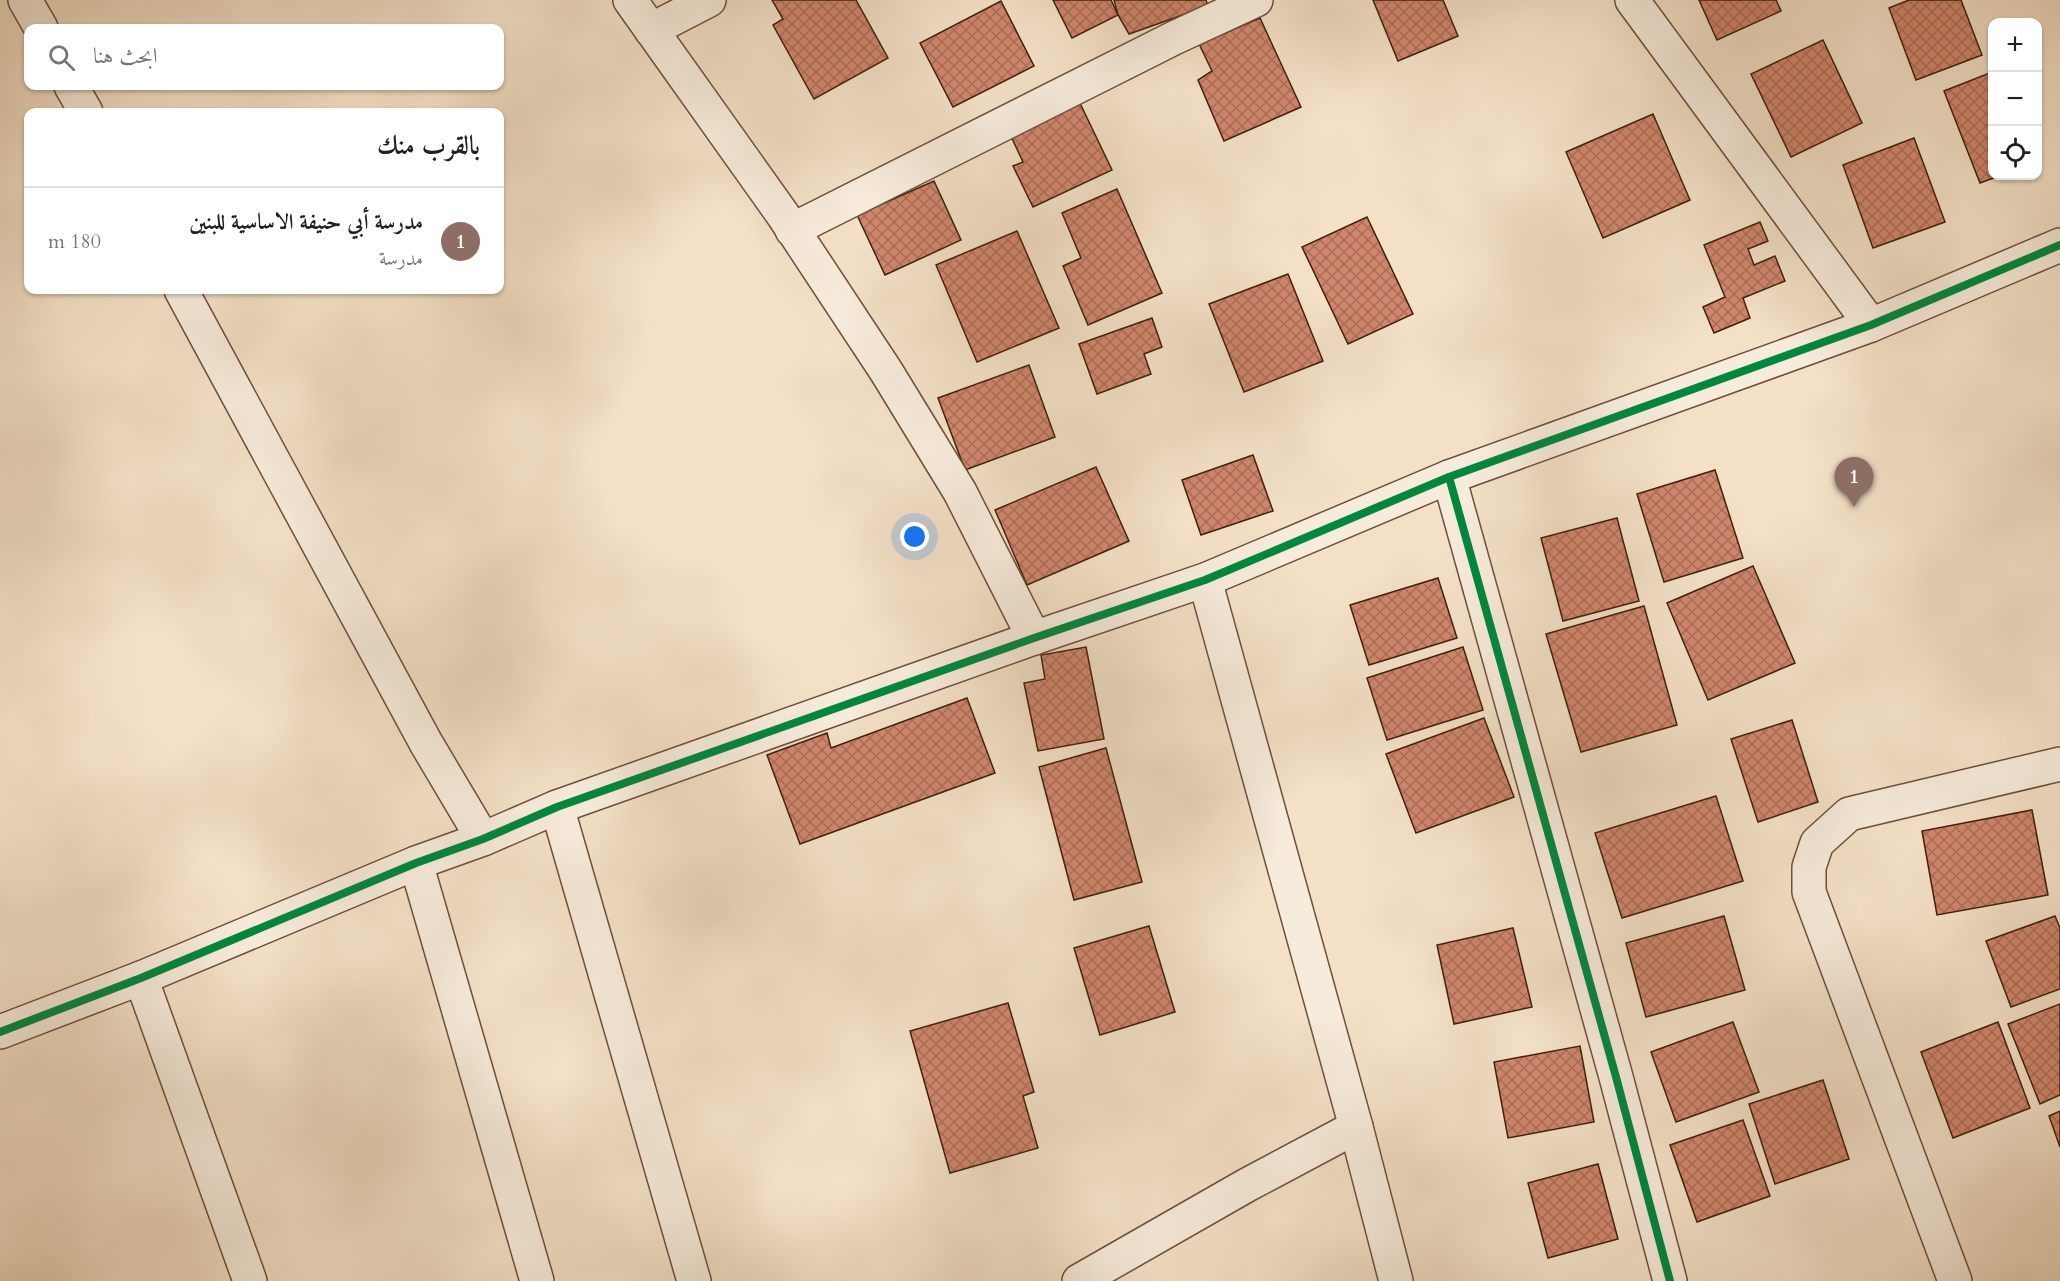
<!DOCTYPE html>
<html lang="ar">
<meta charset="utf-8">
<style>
body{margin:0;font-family:Cardo,Amiri,serif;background:#f2f2f2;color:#202124;direction:rtl}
.controls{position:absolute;right:18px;top:18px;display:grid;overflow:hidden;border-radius:12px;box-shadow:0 2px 4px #0004}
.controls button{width:54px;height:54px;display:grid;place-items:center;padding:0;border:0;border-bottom:2px solid #e0e0e0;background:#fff;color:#202124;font:30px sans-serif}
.you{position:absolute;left:915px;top:537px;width:21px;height:21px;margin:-15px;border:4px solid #fff;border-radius:50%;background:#1a73e8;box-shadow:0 0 0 9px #1a73e833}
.badge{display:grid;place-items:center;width:39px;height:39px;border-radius:50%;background:#7c3aed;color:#fff;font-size:20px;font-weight:700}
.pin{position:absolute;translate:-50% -50px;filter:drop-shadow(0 2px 3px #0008)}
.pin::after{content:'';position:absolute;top:32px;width:21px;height:18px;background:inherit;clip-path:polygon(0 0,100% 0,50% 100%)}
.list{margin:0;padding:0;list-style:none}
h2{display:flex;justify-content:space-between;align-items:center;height:78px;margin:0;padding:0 24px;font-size:26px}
h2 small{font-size:20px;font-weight:400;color:#757577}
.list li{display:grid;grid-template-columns:39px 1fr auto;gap:18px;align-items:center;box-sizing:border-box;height:108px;padding:0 24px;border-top:2px solid #e0e0e0}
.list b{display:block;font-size:22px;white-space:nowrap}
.list p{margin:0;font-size:20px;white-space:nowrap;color:#757577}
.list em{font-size:20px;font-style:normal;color:#757577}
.icon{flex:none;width:33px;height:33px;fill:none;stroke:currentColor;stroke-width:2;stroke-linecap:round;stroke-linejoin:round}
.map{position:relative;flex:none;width:2060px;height:1281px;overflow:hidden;direction:ltr}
.search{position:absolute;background:#fff;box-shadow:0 2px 4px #0004;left:24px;top:24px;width:480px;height:66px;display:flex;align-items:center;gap:15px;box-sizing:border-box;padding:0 21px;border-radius:12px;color:#757577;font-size:22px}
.panel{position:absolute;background:#fff;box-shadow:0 2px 4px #0004;left:24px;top:108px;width:480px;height:186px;border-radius:12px;direction:rtl}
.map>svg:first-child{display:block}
.building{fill:url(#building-cross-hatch);stroke:#401f0b;stroke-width:1.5}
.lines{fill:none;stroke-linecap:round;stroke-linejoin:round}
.minor-casing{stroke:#6d4f3a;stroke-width:36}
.minor{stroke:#f7ebdb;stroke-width:33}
.cycleway-casing{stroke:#f7ebdb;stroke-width:11}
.cycleway{stroke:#00873e;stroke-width:8}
</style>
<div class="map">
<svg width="2060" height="1281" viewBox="0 0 2060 1281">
<defs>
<pattern id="building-cross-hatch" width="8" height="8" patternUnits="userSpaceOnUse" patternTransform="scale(1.5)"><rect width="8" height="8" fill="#d0866d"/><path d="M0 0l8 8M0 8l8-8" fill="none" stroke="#aa6d58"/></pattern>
</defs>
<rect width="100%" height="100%" fill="#f3e0c7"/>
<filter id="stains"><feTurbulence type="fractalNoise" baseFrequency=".00333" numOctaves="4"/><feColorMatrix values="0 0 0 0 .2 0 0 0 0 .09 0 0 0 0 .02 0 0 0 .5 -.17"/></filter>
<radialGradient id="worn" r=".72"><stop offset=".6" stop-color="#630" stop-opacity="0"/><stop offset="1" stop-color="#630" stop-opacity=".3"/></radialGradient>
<g class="building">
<path d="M772,0H856L888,58L814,99L773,25L783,19Z"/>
<path d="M1053,0H1111L1118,15L1072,38Z"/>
<path d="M1114,0H1206L1208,6L1129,34L1118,15Z"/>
<path d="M1373,0H1443L1458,36L1398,61Z"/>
<path d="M1699,0H1776L1781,11L1717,40Z"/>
<path d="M1909,0H1961L1982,55L1916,80L1889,8Z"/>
<path d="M1001,1L1034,66L953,107L920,43Z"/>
<path d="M1260,18L1301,107L1224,141L1198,80L1212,71L1199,44Z"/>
<path d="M1823,40L1862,123L1791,157L1751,74Z"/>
<path d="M1992,72V176H1999L1980,183L1944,91Z"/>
<path d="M1078,99L1112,170L1033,207L1013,166L1023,162L1009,132Z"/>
<path d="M1653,114L1690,200L1603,238L1566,152Z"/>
<path d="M1914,138L1945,222L1873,248L1843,165Z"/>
<path d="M934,181L961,240L885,275L857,215Z"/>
<path d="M1117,189L1162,293L1088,325L1063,266L1081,258L1062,213Z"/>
<path d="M1367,217L1413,314L1348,344L1302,247Z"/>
<path d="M1760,222L1768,241L1748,249L1754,265L1775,256L1785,281L1743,298L1750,318L1714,333L1703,307L1725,297L1704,245Z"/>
<path d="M1017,231L1059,328L977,362L936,265Z"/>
<path d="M1288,274L1323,361L1244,392L1209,304Z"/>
<path d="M1152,318L1162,347L1144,354L1151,374L1097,394L1079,344Z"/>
<path d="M1029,365L1055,437L965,470L938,398Z"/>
<path d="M1253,455L1273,511L1201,535L1182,480Z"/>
<path d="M1096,467L1129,541L1027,585L995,510Z"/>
<path d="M1715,470L1743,558L1664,582L1637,494Z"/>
<path d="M1617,518L1639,601L1563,621L1541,538Z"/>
<path d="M1753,566L1795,663L1708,700L1667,603Z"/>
<path d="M1438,578L1457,638L1369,665L1350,605Z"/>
<path d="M1644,606L1677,725L1581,752L1546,634Z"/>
<path d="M1086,647L1104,739L1038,751L1024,683L1045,679L1041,655Z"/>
<path d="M1463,647L1483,710L1387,740L1367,678Z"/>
<path d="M967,698L995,773L800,844L767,755L827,733L831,748Z"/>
<path d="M1484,718L1514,797L1416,833L1386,754Z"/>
<path d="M1792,720L1818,802L1758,822L1731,739Z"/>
<path d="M1106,748L1142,882L1074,900L1039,767Z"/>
<path d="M1716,796L1743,881L1622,918L1595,833Z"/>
<path d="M2032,810L2048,895L1937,915L1922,831Z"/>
<path d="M1724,916L1745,990L1646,1017L1626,943Z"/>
<path d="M2055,916L2060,928V989L2011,1007L1986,941Z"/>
<path d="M1149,926L1175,1012L1100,1035L1074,948Z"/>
<path d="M1513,928L1532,1007L1454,1024L1437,945Z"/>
<path d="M1008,1003L1034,1092L1023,1096L1038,1148L950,1173L910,1031Z"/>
<path d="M2060,1004V1095L2040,1104L2008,1024Z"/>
<path d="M1733,1022L1759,1092L1676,1122L1651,1052Z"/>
<path d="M1998,1022L2030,1108L1953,1138L1921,1052Z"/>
<path d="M1580,1046L1594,1122L1508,1138L1494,1062Z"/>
<path d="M1823,1080L1849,1159L1775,1184L1749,1104Z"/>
<path d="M2060,1111V1147L2049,1116Z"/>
<path d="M1743,1120L1770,1196L1697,1222L1670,1145Z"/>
<path d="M1598,1164L1618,1239L1548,1258L1528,1183Z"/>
</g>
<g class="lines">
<g class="minor-casing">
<g id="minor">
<path d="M25,0L41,28"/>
<path d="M630,0L783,215L886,371L960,492L1034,638"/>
<path d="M1632,0L1871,325"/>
<path d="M651,30L709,0"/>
<path d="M71,86L86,112"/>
<path d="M792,230L1174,38L1256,0"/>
<path d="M181,290L426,743L483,839"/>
<path d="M1449,477L1616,1077L1670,1281"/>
<path d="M1205,580L1356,1127L1396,1281"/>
<path d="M557,807L694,1281"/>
<path d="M416,863L537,1281"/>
<path d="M141,978L250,1281"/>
<path d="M0,1032L141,978L416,863L483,839L557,807L1034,638L1205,580L1449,477L1871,325L2060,245"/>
<path d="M1079,1281L1247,1185L1356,1127"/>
<path d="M1955,1281L1809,892V867L1817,843L1849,814L2060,764"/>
</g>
</g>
<use href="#minor" class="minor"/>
<g class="cycleway-casing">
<g id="cycleway">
<path d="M1449,477L1616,1077L1670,1281"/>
<path d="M0,1032L141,978L416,863L483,839L557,807L1034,638L1205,580L1449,477L1871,325L2060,245"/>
</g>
</g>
<use href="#cycleway" class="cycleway"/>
</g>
<rect width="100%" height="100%" filter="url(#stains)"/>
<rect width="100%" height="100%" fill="url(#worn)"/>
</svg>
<div class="controls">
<button>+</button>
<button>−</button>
<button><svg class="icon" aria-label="locate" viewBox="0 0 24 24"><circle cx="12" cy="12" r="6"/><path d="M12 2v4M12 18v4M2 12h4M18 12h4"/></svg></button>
</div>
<div class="you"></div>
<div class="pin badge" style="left:1854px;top:507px;background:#8d6e63">1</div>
<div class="search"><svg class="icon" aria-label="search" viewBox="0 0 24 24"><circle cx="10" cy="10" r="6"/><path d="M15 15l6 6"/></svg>ابحث هنا</div>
<section class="panel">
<h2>بالقرب منك<small></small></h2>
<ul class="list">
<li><span class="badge" style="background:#8d6e63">1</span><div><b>مدرسة أبي حنيفة الاساسية للبنين</b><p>مدرسة</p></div><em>180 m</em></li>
</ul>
</section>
</div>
